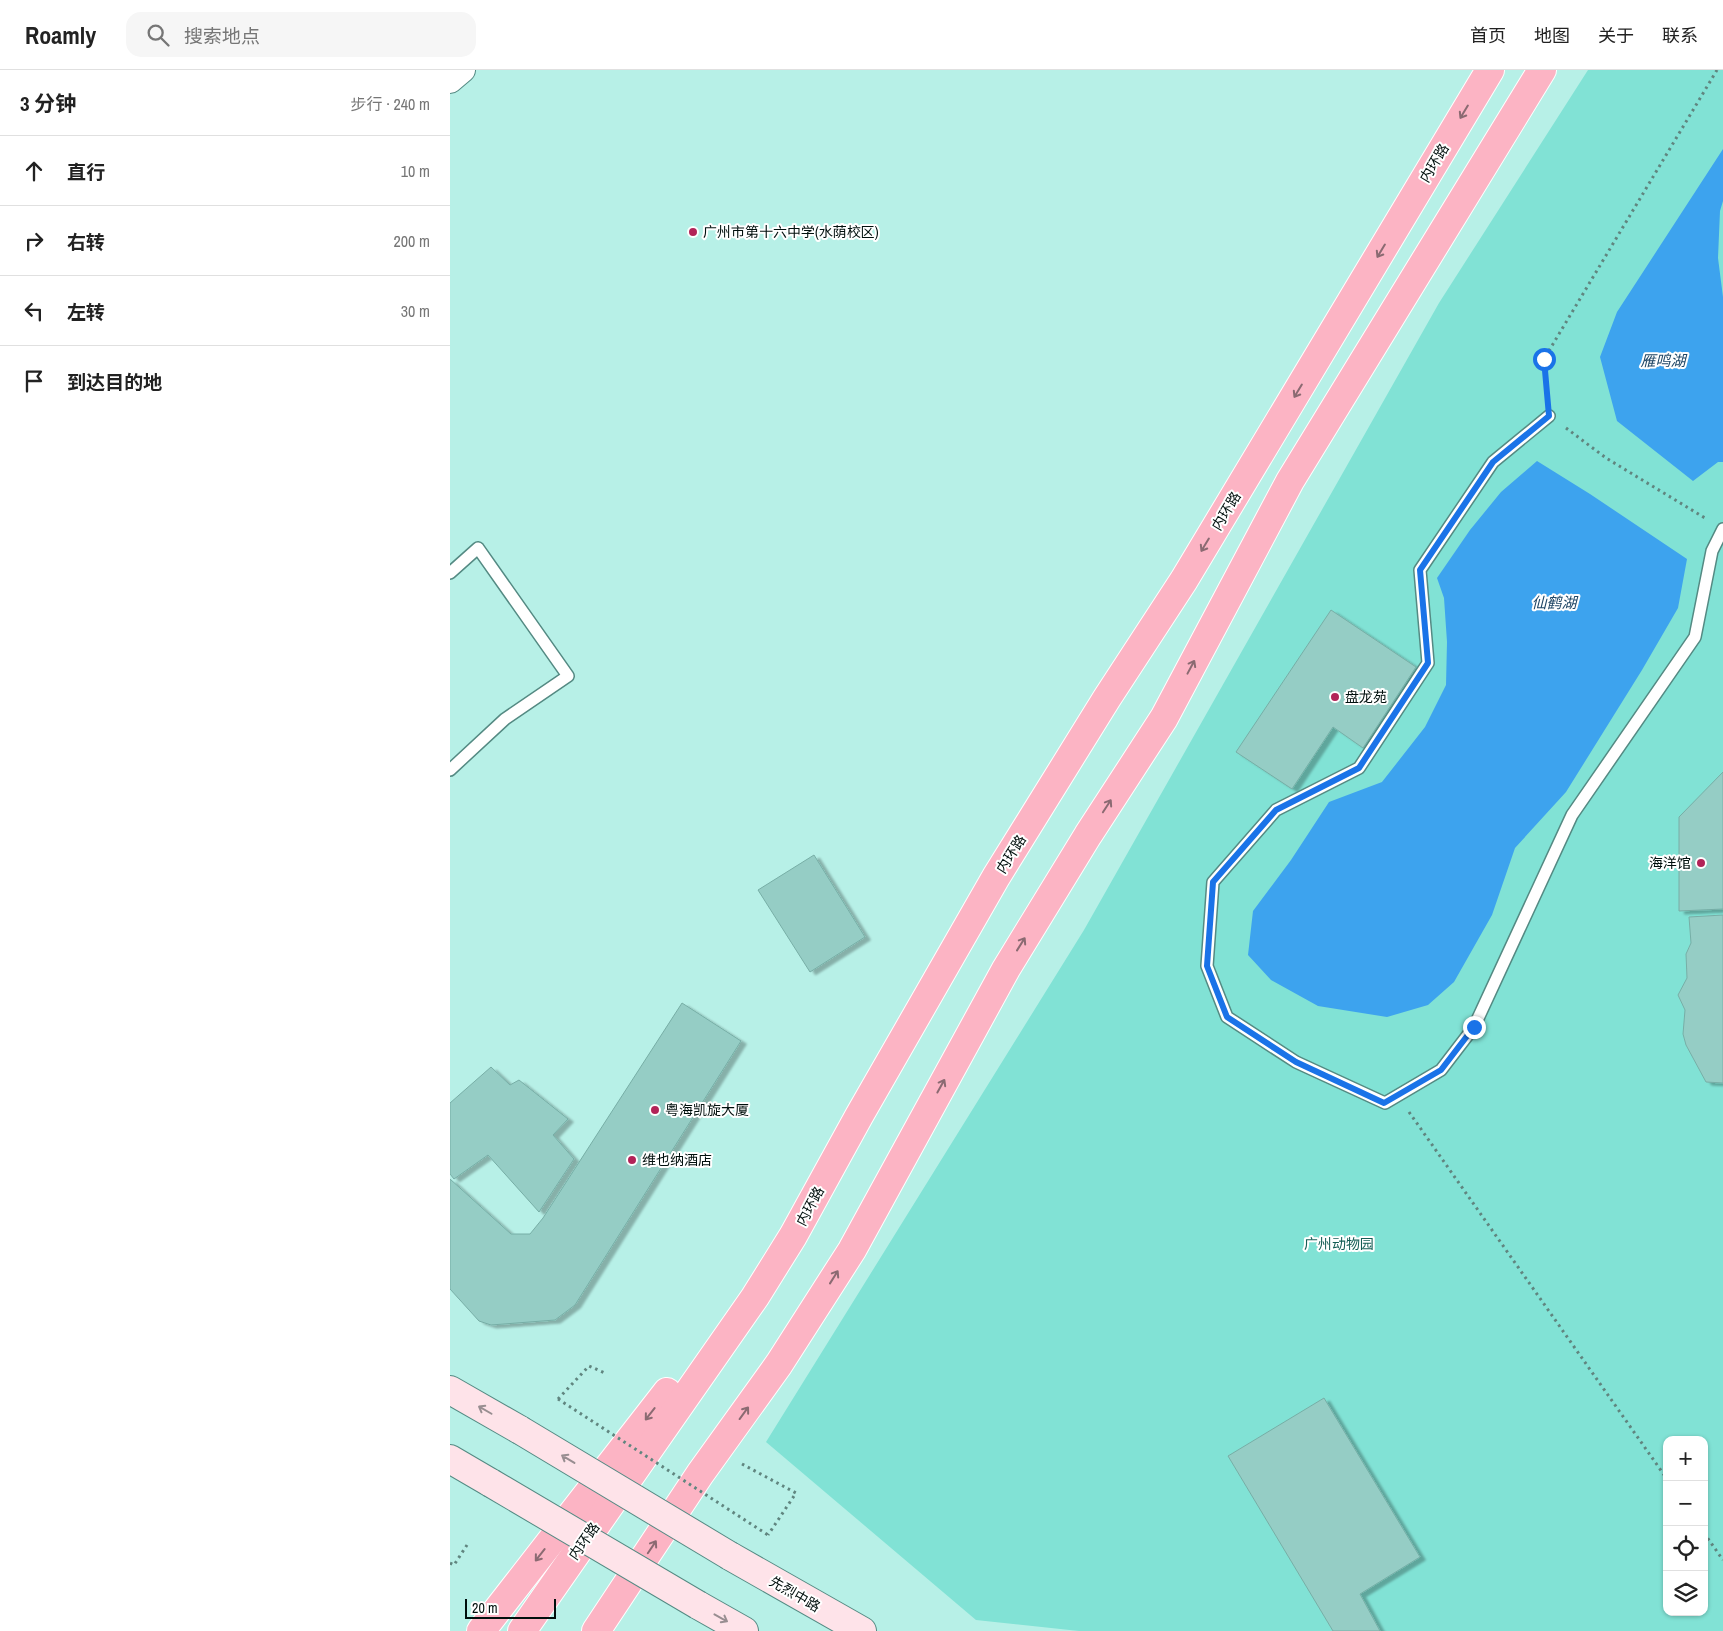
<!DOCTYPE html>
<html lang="zh">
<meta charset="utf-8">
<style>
body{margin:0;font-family:"Archivo Narrow","Noto Sans SC",sans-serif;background:#f6f6f6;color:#222}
.controls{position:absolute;right:15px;bottom:15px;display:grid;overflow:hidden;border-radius:10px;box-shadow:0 1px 4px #0004}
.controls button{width:45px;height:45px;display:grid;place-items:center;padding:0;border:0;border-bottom:1px solid #e0e0e0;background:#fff;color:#222;font:25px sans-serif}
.scale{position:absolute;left:15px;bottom:12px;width:91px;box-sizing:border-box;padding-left:5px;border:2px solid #000f0d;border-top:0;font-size:14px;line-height:18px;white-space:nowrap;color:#000f0d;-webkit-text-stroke:4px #fff;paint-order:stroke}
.stop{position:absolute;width:15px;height:15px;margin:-11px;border:4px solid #1a73e8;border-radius:50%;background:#fff}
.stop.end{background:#1a73e8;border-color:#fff;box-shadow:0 1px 5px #0008}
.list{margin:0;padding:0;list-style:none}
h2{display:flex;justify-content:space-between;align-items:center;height:65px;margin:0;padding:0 20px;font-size:21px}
h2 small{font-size:16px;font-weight:400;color:#767676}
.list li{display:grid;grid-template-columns:32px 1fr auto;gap:15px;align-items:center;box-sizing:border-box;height:70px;padding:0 20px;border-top:1px solid #e0e0e0}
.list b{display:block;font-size:19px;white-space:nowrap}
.list em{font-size:16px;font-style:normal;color:#767676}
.icon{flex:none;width:28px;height:28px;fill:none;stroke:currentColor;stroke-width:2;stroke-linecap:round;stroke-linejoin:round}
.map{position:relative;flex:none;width:1273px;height:1561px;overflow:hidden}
header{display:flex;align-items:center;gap:30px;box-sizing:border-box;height:70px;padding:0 25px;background:#fff;border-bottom:1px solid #e0e0e0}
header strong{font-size:24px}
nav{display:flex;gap:28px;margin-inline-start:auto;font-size:18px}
.search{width:350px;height:45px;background:#f6f6f6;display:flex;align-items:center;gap:12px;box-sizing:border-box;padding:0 18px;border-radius:15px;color:#767676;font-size:19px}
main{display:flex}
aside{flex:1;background:#fff}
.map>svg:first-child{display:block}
.green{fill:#81e2d5;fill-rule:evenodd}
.water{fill:#3da3ee}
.building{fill:#95cdc5;stroke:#77aea6;filter:url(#shadow)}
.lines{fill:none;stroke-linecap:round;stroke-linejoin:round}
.service-casing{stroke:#548a83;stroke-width:14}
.minor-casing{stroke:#548a83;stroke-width:26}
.secondary-casing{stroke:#548a83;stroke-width:30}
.trunk-casing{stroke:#fff;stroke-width:30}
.path{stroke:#60857f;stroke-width:3;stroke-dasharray:2.5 4;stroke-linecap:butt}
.service{stroke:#fff;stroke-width:11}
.minor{stroke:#fff;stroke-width:24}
.secondary{stroke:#fee3e9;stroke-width:28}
.trunk{stroke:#fcb4c4;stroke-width:28}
.secondary-bridge-casing{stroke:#548a83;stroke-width:30;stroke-linecap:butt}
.path-bridge{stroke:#60857f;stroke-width:3;stroke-dasharray:2.5 4;stroke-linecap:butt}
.secondary-bridge{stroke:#fee3e9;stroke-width:28}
.oneway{stroke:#8b6a72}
.oneway2{stroke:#988e91}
.route{stroke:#1a73e8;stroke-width:6}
.poi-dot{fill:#b22358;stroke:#fff;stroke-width:2}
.labels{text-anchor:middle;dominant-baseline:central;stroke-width:4;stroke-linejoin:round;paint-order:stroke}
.street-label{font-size:14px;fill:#000f0d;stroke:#fff}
.poi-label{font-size:14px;fill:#000f0d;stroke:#fff;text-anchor:start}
.park-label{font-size:14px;fill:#145d55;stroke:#fff}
.water-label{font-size:15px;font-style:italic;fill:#204766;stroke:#fff}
</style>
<header>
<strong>Roamly</strong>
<div class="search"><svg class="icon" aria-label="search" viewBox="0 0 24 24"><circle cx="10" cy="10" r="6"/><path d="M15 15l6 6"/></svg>搜索地点</div>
<nav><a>首页</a><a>地图</a><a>关于</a><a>联系</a></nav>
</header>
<main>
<aside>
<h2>3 分钟<small>步行 · 240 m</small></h2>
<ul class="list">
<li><svg class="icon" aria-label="ahead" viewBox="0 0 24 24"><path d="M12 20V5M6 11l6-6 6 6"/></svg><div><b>直行</b></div><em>10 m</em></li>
<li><svg class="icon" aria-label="right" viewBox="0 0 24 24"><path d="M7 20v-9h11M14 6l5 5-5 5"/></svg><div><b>右转</b></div><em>200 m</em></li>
<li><svg class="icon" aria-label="left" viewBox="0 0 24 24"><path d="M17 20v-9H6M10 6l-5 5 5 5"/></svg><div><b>左转</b></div><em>30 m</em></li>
<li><svg class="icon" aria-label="arrive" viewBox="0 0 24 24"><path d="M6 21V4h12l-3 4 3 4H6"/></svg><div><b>到达目的地</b></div></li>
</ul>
</aside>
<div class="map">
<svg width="1273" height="1561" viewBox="0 0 1273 1561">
<defs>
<filter id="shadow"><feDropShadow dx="5.5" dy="3" stdDeviation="1" flood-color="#0004"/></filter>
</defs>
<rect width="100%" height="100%" fill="#b7f0e7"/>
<path class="green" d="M1138,0H1273V1561H629L526,1550L316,1372L634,860L989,233ZM1217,1370H1254V1542H1217Z"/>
<g class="water">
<path d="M1273,79V131L1270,141L1268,188L1273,227V392H1268L1243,411L1167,351L1150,287L1167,242Z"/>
<path d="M1087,391L1140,424L1237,489L1228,538L1192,600L1116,722L1065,778L1042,845L1004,912L978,935L937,947L868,936L821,910L798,885L803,841L841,790L879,732L932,712L975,657L996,615L997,572L994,528L987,508L1020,460L1051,422Z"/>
</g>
<g class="building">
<path d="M881,540L966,597L913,678L883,657L842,719L786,682Z"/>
<path d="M1273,702V839L1229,841V747Z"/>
<path d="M364,785L415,867L360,902L308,820Z"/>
<path d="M1273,845V1013L1256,1012L1236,975L1233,964L1235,940L1228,925L1237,908L1236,884L1241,873L1239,847Z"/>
<path d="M232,933L291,971L125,1235L105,1250L41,1255L29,1251L0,1219V1109L61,1164H80L93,1148Z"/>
<path d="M41,997L60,1015L69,1010L118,1049L103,1065L124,1089L89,1142L38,1085L4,1109L0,1104V1033Z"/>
<path d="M874,1328L970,1487L910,1524L930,1561H883L778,1386Z"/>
</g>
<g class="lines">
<g class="service-casing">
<g id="service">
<path d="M1099,346L1043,392L970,500L978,593L909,698L826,740L763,812L757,896L777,947L846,992L935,1033L991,1000L1024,957L1122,745L1245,567L1262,481L1273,459"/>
<path d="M0,503L28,478L118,606L55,649L0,700"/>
</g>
</g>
<g class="minor-casing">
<path id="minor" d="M0,11L13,0"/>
</g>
<g class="secondary-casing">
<g id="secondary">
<path d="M0,1320L70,1360"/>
<path d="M0,1389L41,1413"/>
<path d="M280,1486L412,1561"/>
<path d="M248,1535L294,1561"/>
</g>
</g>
<g class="trunk-casing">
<g id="trunk">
<path d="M31,1561L217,1322"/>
<path d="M72,1561L305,1227L343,1166L409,1046L546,807L657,628L734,510L1040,0"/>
<path d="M146,1561L250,1404L329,1294L402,1180L556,899L638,765L714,648L840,411L1092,0"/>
</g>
</g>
<g class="path">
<path d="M1097,325L1094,289L1267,0"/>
<path d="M1116,358L1156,388L1255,448"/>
<path d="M959,1042L1217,1409"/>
<path d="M108,1329L139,1296L155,1303"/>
<path d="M292,1394L346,1423L318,1465"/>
<path d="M1254,1463L1273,1490"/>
<path d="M0,1493L4,1495L17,1475"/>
</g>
<use href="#service" class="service"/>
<use href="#minor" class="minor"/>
<use href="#secondary" class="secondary"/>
<use href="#trunk" class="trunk"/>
<g class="secondary-bridge-casing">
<g id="secondary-bridge">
<path d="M70,1360L280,1486"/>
<path d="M41,1413L248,1535"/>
</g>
</g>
<path class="path-bridge" d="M108,1329L318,1465"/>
<use href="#secondary-bridge" class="secondary-bridge"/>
</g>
<defs><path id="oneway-shaft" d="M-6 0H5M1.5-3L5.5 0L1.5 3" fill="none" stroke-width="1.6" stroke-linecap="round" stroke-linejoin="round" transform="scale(1.25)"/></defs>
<g class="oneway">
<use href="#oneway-shaft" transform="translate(1014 42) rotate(121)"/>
<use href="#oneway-shaft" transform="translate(931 181) rotate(121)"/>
<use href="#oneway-shaft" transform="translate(848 321) rotate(121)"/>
<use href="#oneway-shaft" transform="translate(755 475) rotate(121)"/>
<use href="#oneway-shaft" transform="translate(741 597) rotate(-62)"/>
<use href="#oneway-shaft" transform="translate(657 736) rotate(-57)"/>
<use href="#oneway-shaft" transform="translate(571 874) rotate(-58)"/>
<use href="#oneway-shaft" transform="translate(491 1016) rotate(-61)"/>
<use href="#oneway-shaft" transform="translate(384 1207) rotate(-58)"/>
<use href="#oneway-shaft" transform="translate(294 1343) rotate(-54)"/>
<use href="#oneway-shaft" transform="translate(200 1344) rotate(128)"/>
<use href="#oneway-shaft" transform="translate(202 1477) rotate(-56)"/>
<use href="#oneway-shaft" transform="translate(90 1485) rotate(128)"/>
</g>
<g class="oneway2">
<use href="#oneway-shaft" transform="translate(35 1340) rotate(-150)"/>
<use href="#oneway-shaft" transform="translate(118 1389) rotate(-149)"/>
<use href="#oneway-shaft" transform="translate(271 1548) rotate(29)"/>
</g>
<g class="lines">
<path class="route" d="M1024,957L991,1000L934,1033L846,992L777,947L757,896L763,812L826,740L909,698L978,593L970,500L1043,392L1099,346L1094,289"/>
</g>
<g class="poi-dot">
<circle cx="243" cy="162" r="5"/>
<circle cx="885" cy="627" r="5"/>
<circle cx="1251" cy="793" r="5"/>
<circle cx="205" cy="1040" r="5"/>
<circle cx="182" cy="1090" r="5"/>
</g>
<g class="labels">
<g class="street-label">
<text transform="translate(984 93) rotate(-59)">内环路</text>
<text transform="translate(776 441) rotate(-59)">内环路</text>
<text transform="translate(561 784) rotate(-58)">内环路</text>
<text transform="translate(360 1136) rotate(-62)">内环路</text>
<text transform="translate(134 1471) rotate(-55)">内环路</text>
<text transform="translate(345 1524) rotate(30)">先烈中路</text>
</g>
<g class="poi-label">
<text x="253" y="162">广州市第十六中学(水荫校区)</text>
<text x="895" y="627">盘龙苑</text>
<text x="1241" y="793" text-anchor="end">海洋馆</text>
<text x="215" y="1040">粤海凯旋大厦</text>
<text x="192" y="1090">维也纳酒店</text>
</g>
<g class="park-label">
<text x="889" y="1174">广州动物园</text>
</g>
<g class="water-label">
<text x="1213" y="290">雁鸣湖</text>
<text x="1104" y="532">仙鹤湖</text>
</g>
</g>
</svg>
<div class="controls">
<button>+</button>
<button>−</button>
<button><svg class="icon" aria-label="locate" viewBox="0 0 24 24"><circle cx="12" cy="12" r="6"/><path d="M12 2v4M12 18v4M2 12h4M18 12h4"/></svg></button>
<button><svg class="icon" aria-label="layers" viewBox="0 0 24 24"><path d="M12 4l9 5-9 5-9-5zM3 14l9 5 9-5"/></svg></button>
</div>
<div class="scale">20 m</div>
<div class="stop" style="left:1094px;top:289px"></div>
<div class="stop end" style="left:1024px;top:957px"></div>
</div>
</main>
